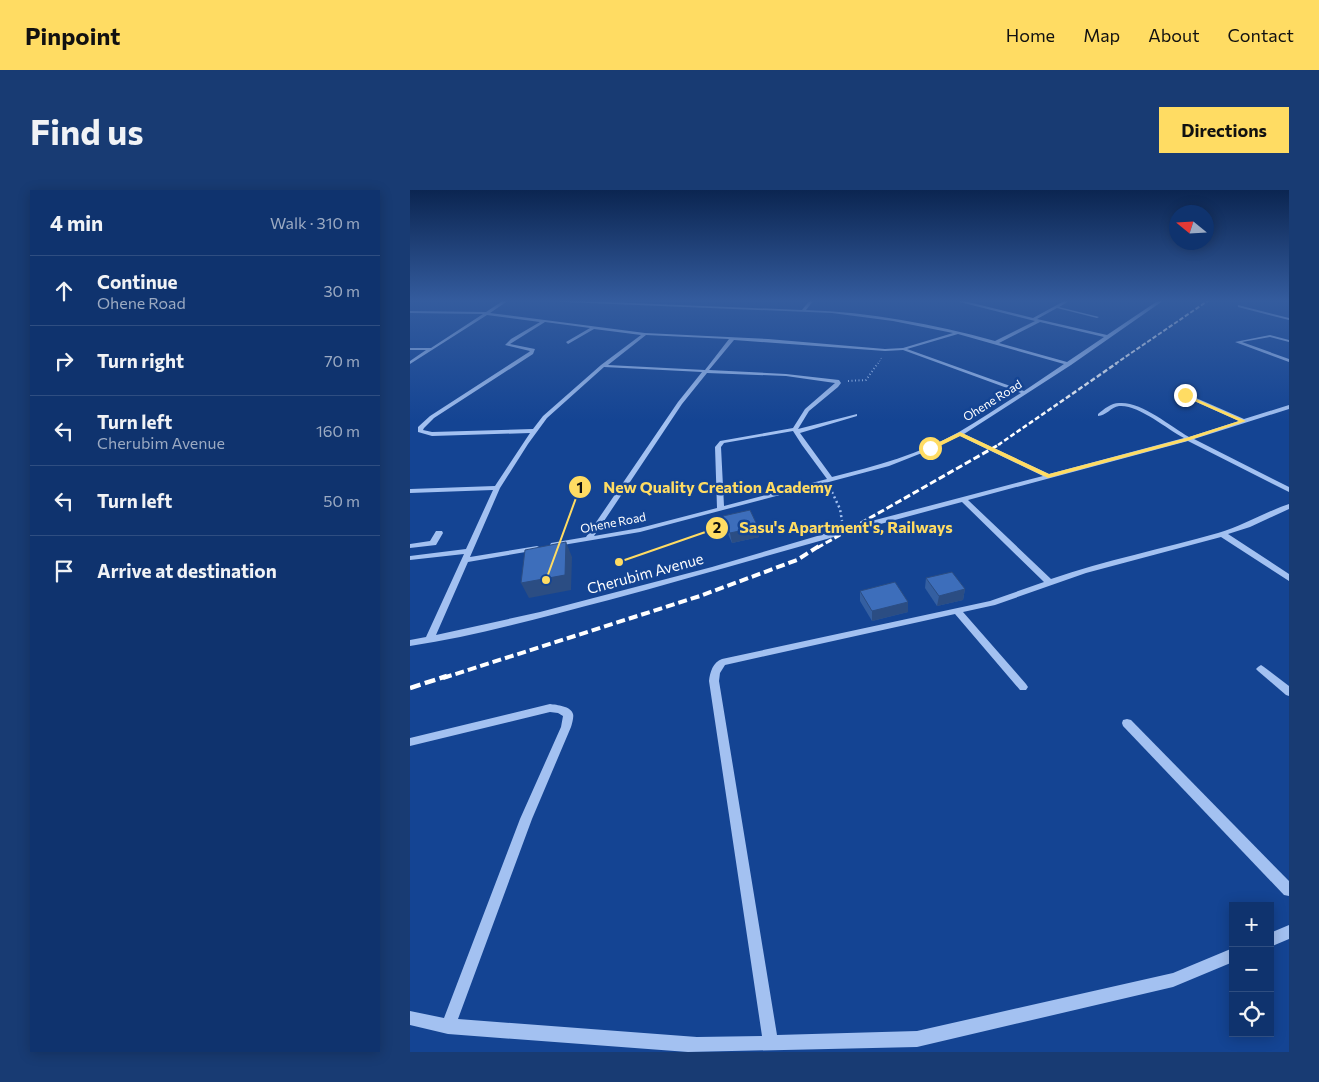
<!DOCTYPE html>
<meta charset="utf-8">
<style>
body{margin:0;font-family:Commissioner,sans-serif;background:#183b73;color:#f1f3f6}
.controls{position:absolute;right:15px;bottom:15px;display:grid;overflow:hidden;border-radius:0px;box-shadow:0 2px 12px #0003}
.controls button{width:45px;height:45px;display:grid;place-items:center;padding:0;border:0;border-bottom:1px solid #2f4e81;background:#0f336e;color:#f1f3f6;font:25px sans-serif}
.compass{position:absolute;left:759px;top:15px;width:45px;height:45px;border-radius:50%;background:#0f336e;box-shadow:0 2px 12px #0003;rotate:288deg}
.stop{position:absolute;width:15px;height:15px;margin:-11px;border:4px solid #ffdc63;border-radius:50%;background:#fff}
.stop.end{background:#ffdc63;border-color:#fff;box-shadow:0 1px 5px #0008}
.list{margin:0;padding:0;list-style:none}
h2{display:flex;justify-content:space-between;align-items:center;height:65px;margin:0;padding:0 20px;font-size:21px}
h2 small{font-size:16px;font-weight:400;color:#9baac2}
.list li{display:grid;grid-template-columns:32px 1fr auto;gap:15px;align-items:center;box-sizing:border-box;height:70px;padding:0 20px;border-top:1px solid #2f4e81}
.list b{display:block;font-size:19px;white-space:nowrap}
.list p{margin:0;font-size:16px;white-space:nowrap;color:#9baac2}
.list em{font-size:16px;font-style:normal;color:#9baac2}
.icon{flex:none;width:28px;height:28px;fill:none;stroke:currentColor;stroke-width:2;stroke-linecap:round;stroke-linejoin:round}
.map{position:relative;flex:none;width:879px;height:862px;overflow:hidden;border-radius:0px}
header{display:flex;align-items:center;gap:30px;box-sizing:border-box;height:70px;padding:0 25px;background:#ffdc63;color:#111}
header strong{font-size:24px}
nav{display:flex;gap:28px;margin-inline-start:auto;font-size:18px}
.intro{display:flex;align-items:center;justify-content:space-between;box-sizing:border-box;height:120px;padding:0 30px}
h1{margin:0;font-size:35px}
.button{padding:12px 22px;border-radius:0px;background:#ffdc63;color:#111;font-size:18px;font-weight:700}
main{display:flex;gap:30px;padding:0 30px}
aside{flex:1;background:#0f336e;border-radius:0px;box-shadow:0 2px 12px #0003}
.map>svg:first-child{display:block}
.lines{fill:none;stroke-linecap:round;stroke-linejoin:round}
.path-far2{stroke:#a3c1f1;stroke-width:1;stroke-dasharray:1 2;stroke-linecap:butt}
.path-far1{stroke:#a3c1f1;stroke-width:2;stroke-dasharray:1 2.5;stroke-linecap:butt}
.path{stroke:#a3c1f1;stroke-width:2.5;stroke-dasharray:2 3;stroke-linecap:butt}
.minor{fill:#a3c1f1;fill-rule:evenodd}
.rail-far4{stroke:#fff;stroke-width:2;stroke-dasharray:4.5 2;stroke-linecap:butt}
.rail-far3{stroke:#fff;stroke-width:2.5;stroke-dasharray:5 2.5;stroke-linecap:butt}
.rail-far2{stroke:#fff;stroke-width:3;stroke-dasharray:7 3;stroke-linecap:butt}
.rail-far1{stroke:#fff;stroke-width:4;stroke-dasharray:9 4;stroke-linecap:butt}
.rail{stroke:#fff;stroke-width:4.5;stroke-dasharray:11 4.5;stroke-linecap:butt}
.wall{fill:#345fa1}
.shaded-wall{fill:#2b4d83}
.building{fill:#3d6ebb;stroke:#2b4d83}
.route{fill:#ffdc63}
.labels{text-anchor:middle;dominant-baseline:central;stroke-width:5;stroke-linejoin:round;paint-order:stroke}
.far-street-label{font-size:12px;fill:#fff;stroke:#144493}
.street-label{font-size:15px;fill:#fff;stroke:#144493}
.leader{fill:none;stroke:#ffdc63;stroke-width:2}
.callout-dot{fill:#ffdc63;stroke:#144493;stroke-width:2}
.mark-label{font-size:15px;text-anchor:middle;font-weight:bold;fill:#111}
.callout-label{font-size:16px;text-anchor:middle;font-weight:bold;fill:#ffdc63;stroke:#144493;stroke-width:5;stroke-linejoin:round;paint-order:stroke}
</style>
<header>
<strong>Pinpoint</strong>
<nav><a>Home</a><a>Map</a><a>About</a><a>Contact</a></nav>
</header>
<div class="intro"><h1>Find us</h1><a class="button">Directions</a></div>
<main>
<aside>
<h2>4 min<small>Walk · 310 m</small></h2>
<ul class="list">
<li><svg class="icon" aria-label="ahead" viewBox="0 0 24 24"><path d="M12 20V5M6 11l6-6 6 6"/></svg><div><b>Continue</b><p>Ohene Road</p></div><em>30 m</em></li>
<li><svg class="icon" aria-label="right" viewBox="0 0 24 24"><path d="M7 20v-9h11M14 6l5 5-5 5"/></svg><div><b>Turn right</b></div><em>70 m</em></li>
<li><svg class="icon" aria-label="left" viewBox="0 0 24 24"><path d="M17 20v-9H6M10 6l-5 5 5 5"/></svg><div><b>Turn left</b><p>Cherubim Avenue</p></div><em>160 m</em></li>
<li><svg class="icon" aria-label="left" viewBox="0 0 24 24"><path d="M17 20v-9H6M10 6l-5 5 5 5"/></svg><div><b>Turn left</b></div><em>50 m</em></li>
<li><svg class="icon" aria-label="arrive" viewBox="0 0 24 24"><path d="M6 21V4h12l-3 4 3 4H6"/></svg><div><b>Arrive at destination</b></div></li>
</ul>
</aside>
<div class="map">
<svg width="879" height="862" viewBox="0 0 879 862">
<rect width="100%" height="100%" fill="#144493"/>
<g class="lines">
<path class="path-far2" d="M468,174L472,167"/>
<path class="path-far1" d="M438,191L456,190L468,173"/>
<path class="path" d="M422,302L430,319L432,331"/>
<g class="minor">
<path d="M94,110H99L80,123L235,143L358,149L475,159L493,158L543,143L483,131L422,123L107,110H147L392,120L400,110H404L396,120C460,122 523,134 585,151L625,131L542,110H550L623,128L656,110H661L649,117L689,127L687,128L647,118L627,129L697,145L749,110H754L661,175L554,244L639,284L774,248C757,239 728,214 709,216C701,217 696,226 688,226V224C694,219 701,213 709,213C731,211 760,236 779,247L829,231L773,206V204H777L834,229L879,215V219L784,249L879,297V302L778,251L558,310L641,389C696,370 752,359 808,343C833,336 855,322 879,314V319L840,337L818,344L879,384V391L811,347L676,383L585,415L553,422L616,494L618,497L616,500H610L545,424L315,475L310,483L309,491L367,845L507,841L763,783L823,758V772L763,797L507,857L278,862L38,844L0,835V821L34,828L110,629L151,537L153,526L148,523L140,522L0,556V548L140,514C147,515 161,516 163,524C164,527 162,534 161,537L122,629L48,829L287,847L352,846L299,491C300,482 303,472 312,469L580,411L634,392L552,312C434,343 317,378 199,410C133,427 67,446 0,456V450L16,447L54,364L0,370V366L56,359L83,300L0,303V299L85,296L120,243L22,246L8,242V237L20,226L119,162L120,161L95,155L101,149L130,132L77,125L0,174V171L16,160H0V158H21L73,124L0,123V121L76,122ZM135,132L180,138L156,152L158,154L184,139L231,145L191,175L133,226L123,239L22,242L13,240L14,238L24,228L123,164L125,159L100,154ZM630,132L694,147L657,172L589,153ZM548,144L654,174L614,201L497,159ZM236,145L319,149L295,180L198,175ZM324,150L475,161L493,160L611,203C590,216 570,230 549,242C510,264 466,276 422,287L390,243L447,226V224L388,239L399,221L428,197L431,193L429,190L376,184L299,180ZM194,177L292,182L268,212L176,347L141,353L140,355L141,357L230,342L479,276L522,259L550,246L633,286L431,339L302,377L130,422L26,445L58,372L127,360L131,358L127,356L60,367L90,298L118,254L137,228ZM297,183L376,186L425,193L395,219L383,238L310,251L305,257L307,318L230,338L184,346L272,214ZM383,241L392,255L417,289L314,316L311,257L314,253Z"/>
<path d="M828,115L879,128V130L828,117Z"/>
<path d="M860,145L879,150V152L860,147L832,152L879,169V172L825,152Z"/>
<path d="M26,341H32L33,343L26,355L0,358V354L20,351Z"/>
<path d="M851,475L854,477L879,496V506L876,505L848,481L846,479L848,477Z"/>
<path d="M717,529L721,530L879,691V706L874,705L713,536L712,533L713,530Z"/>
<path d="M879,735V749L860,757V743Z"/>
</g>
<path class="rail-far4" d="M705,174L799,110"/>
<path class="rail-far3" d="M588,255L707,173"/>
<path class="rail-far2" d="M407,358L590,254"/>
<path class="rail-far1" d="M33,488L290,406L387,370L409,356"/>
<path class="rail" d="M0,498L37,486"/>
</g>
<g class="wall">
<path d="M313,326L348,337L349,347L322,353L314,335Z"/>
<path d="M516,388L555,399L553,410L527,416L515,398Z"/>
<path d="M450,401L498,412V422L462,431L450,411Z"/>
</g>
<g class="shaded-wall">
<path d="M348,337L349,347L322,353L320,343Z"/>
<path d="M156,352L162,367L161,400L119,408L111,393Z"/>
<path d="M555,399L553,410L527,416L529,406Z"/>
<path d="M498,412V422L462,431V421Z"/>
</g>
<g class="building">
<path d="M340,320L348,337L320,343L313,326Z"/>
<path d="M156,352L155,385L111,393L115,360Z"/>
<path d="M542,382L555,399L529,406L516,388Z"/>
<path d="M485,392L498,412L462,421L450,401Z"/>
</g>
<linearGradient id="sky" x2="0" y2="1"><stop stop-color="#0b2551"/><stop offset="0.48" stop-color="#345c9e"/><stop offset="1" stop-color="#345c9e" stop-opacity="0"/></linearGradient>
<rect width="879" height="231" fill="url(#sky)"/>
<path class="route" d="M775,204L836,231L780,250L638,288L550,246L522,260L517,258L550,242L639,284L776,248L829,231L773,206Z"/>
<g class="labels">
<g class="far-street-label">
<text transform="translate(582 210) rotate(-32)">Ohene Road</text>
<text transform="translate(203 332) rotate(-11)">Ohene Road</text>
</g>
<g class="street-label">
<text transform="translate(235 383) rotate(-15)">Cherubim Avenue</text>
</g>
</g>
<path class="leader" d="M136 390L170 297M209 372L307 338"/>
<g class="callout-dot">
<circle cx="136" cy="390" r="5"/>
<circle cx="209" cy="372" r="5"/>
<circle cx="170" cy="297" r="12"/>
<circle cx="307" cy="338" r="12"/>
</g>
<g class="mark-label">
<text x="170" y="303">1</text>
<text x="307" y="343">2</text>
</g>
<g class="callout-label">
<text x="308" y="303">New Quality Creation Academy</text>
<text x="436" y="343">Sasu's Apartment's, Railways</text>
</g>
</svg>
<div class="controls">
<button>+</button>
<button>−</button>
<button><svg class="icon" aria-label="locate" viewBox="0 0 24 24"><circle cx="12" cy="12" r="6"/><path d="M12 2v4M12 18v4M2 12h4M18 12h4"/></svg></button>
</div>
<svg class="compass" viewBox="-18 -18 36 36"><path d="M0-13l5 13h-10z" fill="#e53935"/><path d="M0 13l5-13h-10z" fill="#9baac2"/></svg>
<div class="stop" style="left:520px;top:258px"></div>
<div class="stop end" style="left:775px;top:205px"></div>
</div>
</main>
